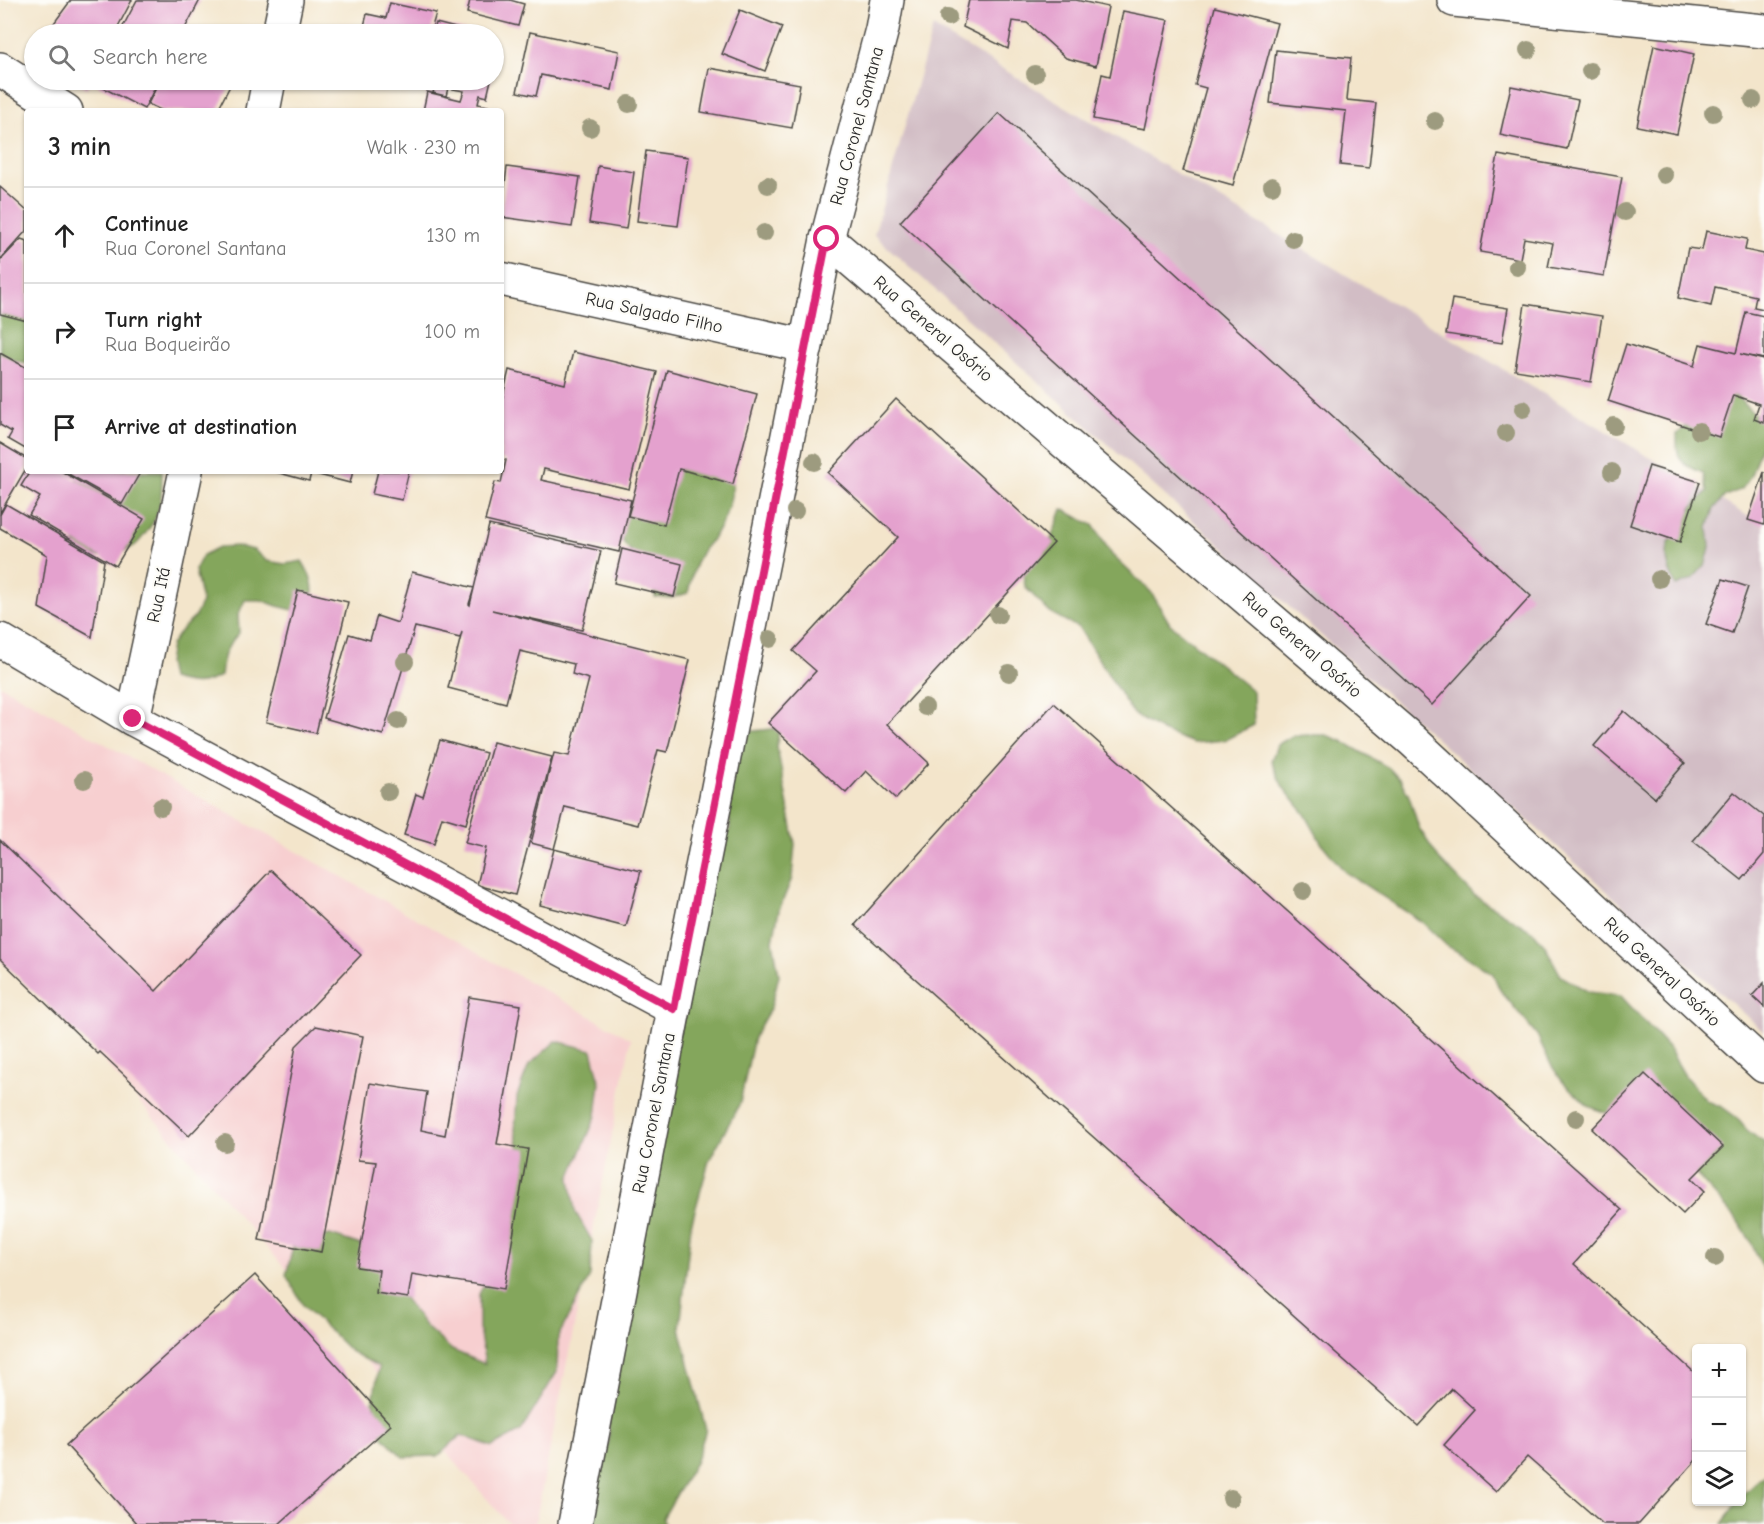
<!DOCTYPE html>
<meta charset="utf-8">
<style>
body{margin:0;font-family:"Comic Neue",sans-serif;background:#f2f2f2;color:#222}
.controls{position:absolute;right:18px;bottom:18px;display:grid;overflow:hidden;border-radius:6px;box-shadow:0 2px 4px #0004}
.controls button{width:54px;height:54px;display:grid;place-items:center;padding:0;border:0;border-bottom:2px solid #e0e0e0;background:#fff;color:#222;font:30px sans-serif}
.stop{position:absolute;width:18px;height:18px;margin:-14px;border:4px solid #db2777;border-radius:50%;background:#fff}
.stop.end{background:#db2777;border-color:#fff;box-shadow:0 2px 6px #0008}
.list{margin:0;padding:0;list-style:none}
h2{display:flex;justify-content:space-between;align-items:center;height:78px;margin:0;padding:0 24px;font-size:26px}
h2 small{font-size:20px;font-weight:400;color:#767676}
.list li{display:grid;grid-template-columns:39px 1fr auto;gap:18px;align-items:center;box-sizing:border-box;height:96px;padding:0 24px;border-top:2px solid #e0e0e0}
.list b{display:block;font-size:22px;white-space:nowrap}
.list p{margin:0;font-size:20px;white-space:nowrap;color:#767676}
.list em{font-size:20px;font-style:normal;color:#767676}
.icon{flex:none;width:33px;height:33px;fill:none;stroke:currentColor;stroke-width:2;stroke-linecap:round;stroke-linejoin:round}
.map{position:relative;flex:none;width:1764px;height:1524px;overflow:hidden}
.search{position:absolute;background:#fff;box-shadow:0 2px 4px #0004;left:24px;top:24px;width:480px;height:66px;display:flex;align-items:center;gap:15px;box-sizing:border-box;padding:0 21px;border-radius:33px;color:#767676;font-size:22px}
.panel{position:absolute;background:#fff;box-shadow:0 2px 4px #0004;left:24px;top:108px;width:480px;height:366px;border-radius:6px}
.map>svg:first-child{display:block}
.built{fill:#f7cfd0}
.industrial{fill:#d2bdc5}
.forest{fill:#84a65b;stroke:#586843;stroke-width:1.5}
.building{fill:#e4a1ce}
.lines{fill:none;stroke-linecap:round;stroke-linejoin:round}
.street-casing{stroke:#494743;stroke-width:36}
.secondary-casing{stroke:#494743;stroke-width:36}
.street{stroke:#fff;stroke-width:33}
.secondary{stroke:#fff;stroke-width:33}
.tree{fill:#9d9b7f}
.route{stroke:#db2777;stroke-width:8}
.labels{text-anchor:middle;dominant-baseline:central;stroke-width:4.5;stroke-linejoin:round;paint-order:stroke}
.street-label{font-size:18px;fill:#2b2b2b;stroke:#fdfcf7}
</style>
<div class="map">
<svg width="1764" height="1524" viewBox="0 0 1764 1524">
<rect width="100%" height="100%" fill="#fdfcf7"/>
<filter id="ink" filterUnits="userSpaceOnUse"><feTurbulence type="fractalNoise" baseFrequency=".0167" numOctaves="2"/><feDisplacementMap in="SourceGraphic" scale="12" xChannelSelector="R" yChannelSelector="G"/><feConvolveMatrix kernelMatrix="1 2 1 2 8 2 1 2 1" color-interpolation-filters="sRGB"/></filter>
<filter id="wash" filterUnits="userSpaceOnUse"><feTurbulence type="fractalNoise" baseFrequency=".008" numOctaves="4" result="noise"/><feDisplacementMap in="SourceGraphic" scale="24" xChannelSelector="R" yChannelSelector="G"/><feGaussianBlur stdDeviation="1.35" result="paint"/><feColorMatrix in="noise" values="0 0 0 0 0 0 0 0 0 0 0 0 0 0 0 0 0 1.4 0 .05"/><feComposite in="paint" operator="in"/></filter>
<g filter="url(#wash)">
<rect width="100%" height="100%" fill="#f3e5cb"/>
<path class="built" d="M0,685L631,1039L535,1524H509L0,943Z"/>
<path class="industrial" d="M933,27L1764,526V1032L874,235Z"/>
<g class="forest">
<path d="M19,310L27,313V363L3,358L0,354V317L2,315Z"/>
<path d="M1729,389L1763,423V441L1751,475L1742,489L1725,496L1714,509L1708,528L1710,547L1706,563L1693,579L1676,586C1672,576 1666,565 1667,554C1667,533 1694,507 1707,491L1703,473C1679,463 1676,460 1677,434Z"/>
<path d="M678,469L734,472C733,496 728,518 713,538C709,543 704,547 701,553C694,565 691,579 688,593L672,598L655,597L649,564C623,548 616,540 621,508Z"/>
<path d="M86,471H162C162,486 162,502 156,517C153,524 140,542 134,546C118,557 87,563 75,543C69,532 70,519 70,507C70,491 73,480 86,471Z"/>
<path d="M1062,509L1093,525L1112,555L1151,592L1170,624L1253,691L1254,725L1225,740L1193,743L1162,731L1133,714L1079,628L1049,612L1025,587L1021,552L1048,548Z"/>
<path d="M237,546L254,550L267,561L285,564L302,561C314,580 315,588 310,610H293L277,606L261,600H245L238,615L239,633C225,648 223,656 221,676C201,686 193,685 171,679L168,663L171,645L181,630L194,618L202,602L195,570L203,555L219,547Z"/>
<path d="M779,728L777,747L795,844L792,878L779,910L773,941L779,975L771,1007L754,1037L740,1103L709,1161L691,1225L680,1328L706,1430L696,1461L663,1518L664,1524H585L609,1442L607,1374L711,859L730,829L727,762L745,732Z"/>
<path d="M1309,735H1326L1342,741L1389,768L1401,781L1409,796L1419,828L1439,859L1475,896L1533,932L1544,944L1561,976L1589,992L1621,996L1668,1047L1685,1076L1707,1101L1722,1107L1736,1117L1747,1130L1760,1140L1764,1141V1271L1750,1240L1735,1217L1668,1144L1622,1119L1588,1106L1562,1081L1551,1065L1537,1035L1500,990L1493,974L1464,955L1447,946L1422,922L1345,872L1322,844L1305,814L1283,787L1271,761L1277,745L1292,736Z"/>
<path d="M556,1041L592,1050L600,1082L596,1116L570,1178L575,1211L592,1241L590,1276L558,1337L557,1372L521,1431L492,1447L461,1435L438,1456L403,1457L379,1433L373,1401L379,1367L350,1351L303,1305L286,1275L294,1243L330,1235L364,1246L426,1327L452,1350L485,1364L479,1329V1294L496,1263L523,1165L515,1131L517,1096L529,1065Z"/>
<path d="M1764,1475V1524H1722L1737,1502H1742L1743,1494Z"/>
</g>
<g id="blocks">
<g class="building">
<path d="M71,0H132L114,34H46Z"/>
<path d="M137,0H200L182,34H119Z"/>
<path d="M470,0H510L524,4L518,26L467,13Z"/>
<path d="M969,0H1076L1108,7L1096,66L1066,58L1027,23L1013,21L1008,49L963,27Z"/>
<path d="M390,3L436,13L430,34H362L367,14L386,18Z"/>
<path d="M1215,7L1277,23L1233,185L1183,171L1206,88L1195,85Z"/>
<path d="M740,10L782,27L765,71L722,54Z"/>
<path d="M1123,11L1168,20L1145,129L1093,119L1102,74L1110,76Z"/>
<path d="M436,23L479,34H433Z"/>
<path d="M530,32L619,51L612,90L541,75L536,96L517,92Z"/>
<path d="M1654,45L1694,54L1677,134L1637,126Z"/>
<path d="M1276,50L1351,58L1347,100L1376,103L1369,168L1340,165L1346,111L1270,103Z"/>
<path d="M709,68L800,84L792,128L701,112Z"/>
<path d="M76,80H91L86,89Z"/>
<path d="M96,80H159L144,109L94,83Z"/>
<path d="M160,80H233L217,111H163L148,104Z"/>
<path d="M427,80H491L487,97L480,95L478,104L488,106L487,111H423L427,92L461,100L464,91L448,88L446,96L433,93L435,85L426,83Z"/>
<path d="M1511,86L1578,100L1567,149L1500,135Z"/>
<path d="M999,113L1531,596L1432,705L900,222Z"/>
<path d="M646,151L688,157L678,226L637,221Z"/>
<path d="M1498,155L1622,177L1604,276L1548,267L1553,243L1524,238L1520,259L1480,252Z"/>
<path d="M598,166L634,172L626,229L589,223Z"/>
<path d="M507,167L580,177L572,227L501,217Z"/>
<path d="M0,187L27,211V230L0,260Z"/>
<path d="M1706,231L1747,239L1745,250L1764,254V309L1754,307L1756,296L1715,287L1711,306L1678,298L1688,248L1702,250Z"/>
<path d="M21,239L27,241V321L0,314V261Z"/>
<path d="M1452,299L1508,308L1502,343L1446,334Z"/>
<path d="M1525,304L1602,316L1591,382L1515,370Z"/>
<path d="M1746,312L1764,316V359L1740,354L1764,360V423L1754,419L1759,404L1733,395L1719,437L1608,401L1626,344L1694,366L1700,344L1736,353Z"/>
<path d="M573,352L657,372L629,489L544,469L541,480L631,500L619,552L485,521L495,482L501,483L506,460L501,459V404L509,370L565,384Z"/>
<path d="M0,353L27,368V450L8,439L12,432L0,425Z"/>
<path d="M667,370L757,394L733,484L679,469L664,525L628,516Z"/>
<path d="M896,399L1054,543L887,724L929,763L896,799L866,771L846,793L768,723L816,671L793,651L898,537L828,473Z"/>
<path d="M0,443L27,459V467L0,513Z"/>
<path d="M1649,466L1700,482L1680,542L1630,525Z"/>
<path d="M30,471H61L144,519L116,566L29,515L40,497L21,486Z"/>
<path d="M63,471H141L122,504Z"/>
<path d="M272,471H353L350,483L311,473L309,481Z"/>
<path d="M378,471H409L402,500L372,494Z"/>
<path d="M1764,472V525L1748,520Z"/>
<path d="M6,504L104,561L92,637L39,608L47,555L0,528V515Z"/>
<path d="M489,525L601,551L582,630L492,610L690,660L667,752L658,750L638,825L565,807L554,849L531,843L554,753L569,756L589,679L572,674L574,664L520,651L506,703L448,688L462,632L460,638L415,627L383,735L324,718L349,634L370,640L377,616L398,623L412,572L474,588L469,604L470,605Z"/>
<path d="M622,549L682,564L674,597L614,583Z"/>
<path d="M1723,579L1748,587L1732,633L1706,624Z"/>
<path d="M298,590L348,602L316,733L266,722Z"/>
<path d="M1054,703L1622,1210L1574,1264L1696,1374V1460L1639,1524H1603L1527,1457L1496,1492L1444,1445L1475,1410L1452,1389L1418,1426L855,925Z"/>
<path d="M1624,711L1685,763L1655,798L1594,746Z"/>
<path d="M440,740L486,753L466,824L442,817L434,844L404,835L416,794L423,797Z"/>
<path d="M493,742L552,757L515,895L477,885L486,848L465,843Z"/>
<path d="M1734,792L1764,816V854L1742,880L1693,841Z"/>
<path d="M0,840L156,991L271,870L361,955L189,1136L100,1052L98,1054L0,959Z"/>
<path d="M554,849L641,871L626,927L540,905Z"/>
<path d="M1764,983V1007L1752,996Z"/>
<path d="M469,997L521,1005L497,1144L528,1149L504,1289L412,1274L408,1298L376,1293L379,1270L357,1267L376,1162L358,1160L370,1083L427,1092L421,1130L445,1135Z"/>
<path d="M316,1026L363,1036L321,1252L259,1240L296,1046Z"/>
<path d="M1645,1074L1723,1147L1692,1178L1705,1191L1683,1214L1592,1129Z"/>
<path d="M255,1275L391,1425L279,1524H137L66,1445Z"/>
</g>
</g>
</g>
<g filter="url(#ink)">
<use href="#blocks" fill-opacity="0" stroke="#494743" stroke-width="1.5"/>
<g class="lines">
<g class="street-casing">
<g id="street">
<path d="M279,34L286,0"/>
<path d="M0,69L66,111"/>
<path d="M263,111L269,80"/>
<path d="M827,239L1412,740L1764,1066"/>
<path d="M501,279L806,346"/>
<path d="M0,640L133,719L674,1009"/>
<path d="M133,719L186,471"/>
</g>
</g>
<g class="secondary-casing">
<g id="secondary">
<path d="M1454,0L1764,31"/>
<path d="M575,1524L674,1009L827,239L882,29L887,0"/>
</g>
</g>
<use href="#street" class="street"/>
<use href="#secondary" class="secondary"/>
</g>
<g class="tree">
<circle cx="948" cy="17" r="9"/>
<circle cx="1528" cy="50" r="9"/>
<circle cx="1590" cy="71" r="9"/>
<circle cx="1035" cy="74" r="9"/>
<circle cx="1753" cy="100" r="9"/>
<circle cx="629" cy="104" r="9"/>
<circle cx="1713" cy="113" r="9"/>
<circle cx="1435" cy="121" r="9"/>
<circle cx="590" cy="128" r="9"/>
<circle cx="1664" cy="175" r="9"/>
<circle cx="768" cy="185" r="9"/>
<circle cx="1272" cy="186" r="9"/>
<circle cx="1625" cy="212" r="9"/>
<circle cx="764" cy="233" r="9"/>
<circle cx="1293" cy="239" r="9"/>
<circle cx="1517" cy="267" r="9"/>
<circle cx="1523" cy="409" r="9"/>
<circle cx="1614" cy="426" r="9"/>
<circle cx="1699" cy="431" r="9"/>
<circle cx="1506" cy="433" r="9"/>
<circle cx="814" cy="462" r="9"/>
<circle cx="1612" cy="472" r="9"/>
<circle cx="795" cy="511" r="9"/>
<circle cx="1659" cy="579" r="9"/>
<circle cx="998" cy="615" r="9"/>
<circle cx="770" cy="639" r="9"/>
<circle cx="405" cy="662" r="9"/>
<circle cx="1009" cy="673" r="9"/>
<circle cx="925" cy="707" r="9"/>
<circle cx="398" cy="721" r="9"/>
<circle cx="84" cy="780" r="9"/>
<circle cx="388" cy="792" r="9"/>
<circle cx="161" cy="807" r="9"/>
<circle cx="1303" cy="891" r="9"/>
<circle cx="1576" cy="1118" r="9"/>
<circle cx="225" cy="1143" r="9"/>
<circle cx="1715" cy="1258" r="9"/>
<circle cx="1231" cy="1498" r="9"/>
</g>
</g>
<g class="lines" filter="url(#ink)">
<path class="route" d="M133,719L674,1009L827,239"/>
</g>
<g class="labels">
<g class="street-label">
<text transform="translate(857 126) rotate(-75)">Rua Coronel Santana</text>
<text transform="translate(654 313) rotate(12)">Rua Salgado Filho</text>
<text transform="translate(933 329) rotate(41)">Rua General Osório</text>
<text transform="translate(159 595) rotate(-78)">Rua Itá</text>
<text transform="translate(1302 645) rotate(41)">Rua General Osório</text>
<text transform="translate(1662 972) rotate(43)">Rua General Osório</text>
<text transform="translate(654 1113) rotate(-79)">Rua Coronel Santana</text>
</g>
</g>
</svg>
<div class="controls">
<button>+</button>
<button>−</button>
<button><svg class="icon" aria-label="layers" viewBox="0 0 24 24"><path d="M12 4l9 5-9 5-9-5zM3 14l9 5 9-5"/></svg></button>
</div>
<div class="stop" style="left:827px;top:239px"></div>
<div class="stop end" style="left:133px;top:719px"></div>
<div class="search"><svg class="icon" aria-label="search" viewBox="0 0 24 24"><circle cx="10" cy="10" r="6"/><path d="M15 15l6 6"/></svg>Search here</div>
<section class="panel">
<h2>3 min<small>Walk · 230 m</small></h2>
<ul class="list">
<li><svg class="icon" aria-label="ahead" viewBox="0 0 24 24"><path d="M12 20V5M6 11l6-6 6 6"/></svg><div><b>Continue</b><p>Rua Coronel Santana</p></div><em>130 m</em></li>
<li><svg class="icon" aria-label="right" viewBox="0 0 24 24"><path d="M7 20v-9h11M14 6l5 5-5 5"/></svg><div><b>Turn right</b><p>Rua Boqueirão</p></div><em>100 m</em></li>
<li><svg class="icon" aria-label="arrive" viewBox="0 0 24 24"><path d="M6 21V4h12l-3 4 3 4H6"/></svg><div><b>Arrive at destination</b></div></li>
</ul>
</section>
</div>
